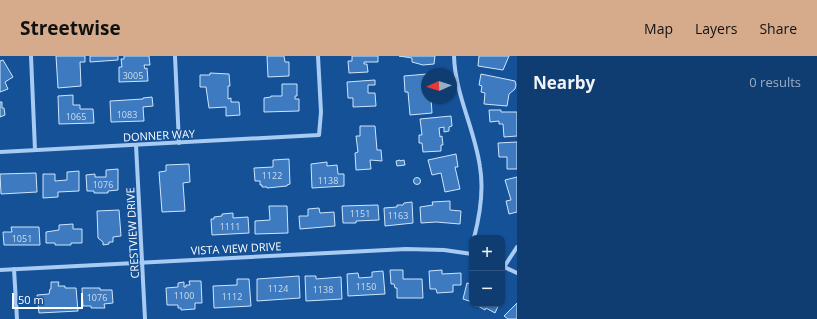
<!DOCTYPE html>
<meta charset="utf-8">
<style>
body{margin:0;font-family:"Open Sans",sans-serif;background:#194476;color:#f1f3f6}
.controls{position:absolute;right:12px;bottom:12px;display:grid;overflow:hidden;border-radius:8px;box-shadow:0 1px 3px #0004}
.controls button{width:36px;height:36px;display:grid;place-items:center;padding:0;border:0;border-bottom:1px solid #305684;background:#103d71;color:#f1f3f6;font:20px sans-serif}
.compass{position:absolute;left:421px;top:12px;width:36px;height:36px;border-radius:50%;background:#103d71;box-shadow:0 1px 3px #0004;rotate:267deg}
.scale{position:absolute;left:12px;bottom:10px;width:71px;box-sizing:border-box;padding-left:4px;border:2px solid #fff;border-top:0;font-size:11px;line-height:14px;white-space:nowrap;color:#fff;-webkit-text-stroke:3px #155197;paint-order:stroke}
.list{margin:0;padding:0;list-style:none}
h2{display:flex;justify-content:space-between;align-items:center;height:52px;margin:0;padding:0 16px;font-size:17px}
h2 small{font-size:13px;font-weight:400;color:#9caec3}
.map{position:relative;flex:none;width:517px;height:263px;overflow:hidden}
header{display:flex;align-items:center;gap:24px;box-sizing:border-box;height:56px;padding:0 20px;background:#d6ab8b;color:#111}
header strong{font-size:19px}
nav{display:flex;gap:22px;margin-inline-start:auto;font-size:14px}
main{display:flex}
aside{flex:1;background:#103d71}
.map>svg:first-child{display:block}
.building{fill:#3d7abf;stroke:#cee5fc}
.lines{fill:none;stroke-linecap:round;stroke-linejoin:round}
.minor{stroke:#a7cbf2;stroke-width:4}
.labels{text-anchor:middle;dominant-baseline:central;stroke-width:3;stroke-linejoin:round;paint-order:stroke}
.number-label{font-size:9px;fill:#cedeef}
.street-label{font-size:11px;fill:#fff;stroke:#155197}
</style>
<header>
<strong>Streetwise</strong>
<nav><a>Map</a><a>Layers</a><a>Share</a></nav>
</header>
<main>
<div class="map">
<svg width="517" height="263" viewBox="0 0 517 263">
<rect width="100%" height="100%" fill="#155197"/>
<g class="building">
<path d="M56,0H85V6H80L81,30L58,32Z"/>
<path d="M90,0H118V4L90,6Z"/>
<path d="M124,0H149L150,9H144L145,13L147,12L148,25L119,26V11H122L121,3H124Z"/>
<path d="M267,0H284L285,6H289V20L268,21Z"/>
<path d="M352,0H378V6H364V8H367L368,16L349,17L348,5H352Z"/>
<path d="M399,0H435L434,8L423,9L412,6V2Z"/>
<path d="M479,0H509L503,14L478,10Z"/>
<path d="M3,4L13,21L5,26L8,33L0,36V5Z"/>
<path d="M210,17L229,18L230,30H228V43L231,42V46H239L240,59L226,60V51L209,52L206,31H200V19H210Z"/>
<path d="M427,18V42H431L432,57L410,59L408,36H405L404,20Z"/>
<path d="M481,18L515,25L516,29L515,33L509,38L507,50L484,48L485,37L481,36L482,30L479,29Z"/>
<path d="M375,24V29H368V37H375L376,50L353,51V42H348L347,26Z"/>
<path d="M282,28H297V40H295V43H299V55L264,56V42L271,41V40H282Z"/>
<path d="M73,39V49H80V53H93L94,67L59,68L58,40Z"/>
<path d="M152,41L153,50L143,51L144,65L111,66L110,45L143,43V42Z"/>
<path d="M0,46H2V52H4L5,59L0,61Z"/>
<path d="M489,54H501V56H517V80L504,81L503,68H499V65L490,66Z"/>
<path d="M451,60L452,70L449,71V75L444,76V71L439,72L440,81L442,80L443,89H441V95L423,96L422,87H419V79H422L420,63Z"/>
<path d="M360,70H375L377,94H381L382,105L370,104L371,113L356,114L355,97L358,96L356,80H360Z"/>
<path d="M517,86V113H507V101H499L498,87Z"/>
<path d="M456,98L458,111H455L460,133L445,136L441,117L432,119L428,104Z"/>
<path d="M289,103L290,128L287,129V130L267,132V131H262V129H260V125H255L254,112L273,111V104Z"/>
<path d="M400,104V105L404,104L405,109L397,110L396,105Z"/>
<path d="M327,106V110L337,109L338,118H344V130L312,132L311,108Z"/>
<path d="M189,108L190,126L183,127L185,155L162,156L159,116L166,115V109Z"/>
<path d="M118,113V134L108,135V137H94V135H87L86,119L95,118V121H106V114Z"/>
<path d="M79,115V135L58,136V141L43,142V118H55V125L67,124V116Z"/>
<path d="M36,117L37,136L1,138L0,118Z"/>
<path d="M517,121V156L509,158L506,145L511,144L505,124Z"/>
<circle cx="417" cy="125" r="3.5"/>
<path d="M450,145V154L461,155L460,168L436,166L421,167L420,151L433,149L432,146Z"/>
<path d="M412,146L413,167L385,170L384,152L397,151V149H403L404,147Z"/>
<path d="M378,149L379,164L356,165V167H343L342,150Z"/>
<path d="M269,150H287L288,177L255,178V165L270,164Z"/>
<path d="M319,152L320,157L334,156L335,170L300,173L299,160H308V153Z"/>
<path d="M119,154L121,180L113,181V186H109V188L103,189V186L98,182L97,155Z"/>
<path d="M233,157V162L248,161L249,177L212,179L211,163H214V161L222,160V158Z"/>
<path d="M73,168V173H82V187H71V189H55V187H46V176L59,174V169Z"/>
<path d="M11,171H39L40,189H4L3,176H12Z"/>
<path d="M390,214H403V223H422L423,242H397V232H395L394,228H391Z"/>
<path d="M442,214V218L461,217V229H453V236L437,237L436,233H430L429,215Z"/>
<path d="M383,215L385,238L348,240L347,218L358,217L359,222L372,221V216Z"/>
<path d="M299,220L300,242L257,245V223Z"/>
<path d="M305,220H316V223L341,221L342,243L306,245Z"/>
<path d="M237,223H249L251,250L214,252L213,230L237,229Z"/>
<path d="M189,225H201L202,247H195V253L181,254V252H178V249H167L166,232L178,231V227L184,226V231H186V229H190Z"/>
<path d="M51,226H59L58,230H65V232H76L78,255L39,257L37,239L49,238L50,233H51Z"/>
<path d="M467,227L472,228V246L463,243Z"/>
<path d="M82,232H100V234H112L113,247L104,248L105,252H91V250H83Z"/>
<path d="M517,247V263H508L504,260Z"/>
<path d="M480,248H499L495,257L486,252L485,254L478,250Z"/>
</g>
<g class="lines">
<g class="minor">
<path d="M31,0L35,94"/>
<path d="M175,0L179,87"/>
<path d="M454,0C455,38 475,74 480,111C484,135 480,159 474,182"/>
<path d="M136,89L145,263"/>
<path d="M0,96L319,79L321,56L318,0"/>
<path d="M502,210L517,217"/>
<path d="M504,211L517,191"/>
<path d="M14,213L17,263"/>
<path d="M0,214L406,193L444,194L472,198"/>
</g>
</g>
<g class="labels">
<g class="number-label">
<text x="133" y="19">3005</text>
<text x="127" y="58">1083</text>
<text x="76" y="60">1065</text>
<text x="272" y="119">1122</text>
<text x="328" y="124">1138</text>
<text x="103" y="128">1076</text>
<text x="360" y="157">1151</text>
<text x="398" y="159">1163</text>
<text x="230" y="170">1111</text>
<text x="22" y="182">1051</text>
<text x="366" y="230">1150</text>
<text x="278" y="232">1124</text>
<text x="323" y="233">1138</text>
<text x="184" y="239">1100</text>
<text x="232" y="240">1112</text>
<text x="97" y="241">1076</text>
</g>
<g class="street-label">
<text transform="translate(159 79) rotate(-3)">DONNER WAY</text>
<text transform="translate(132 177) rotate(-93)">CRESTVIEW DRIVE</text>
<text transform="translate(236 192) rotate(-3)">VISTA VIEW DRIVE</text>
</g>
</g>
</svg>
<div class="controls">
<button>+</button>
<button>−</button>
</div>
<svg class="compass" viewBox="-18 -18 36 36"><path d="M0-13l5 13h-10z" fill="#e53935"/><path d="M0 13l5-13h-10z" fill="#9caec3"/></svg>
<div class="scale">50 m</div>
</div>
<aside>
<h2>Nearby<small>0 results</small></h2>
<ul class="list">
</ul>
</aside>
</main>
